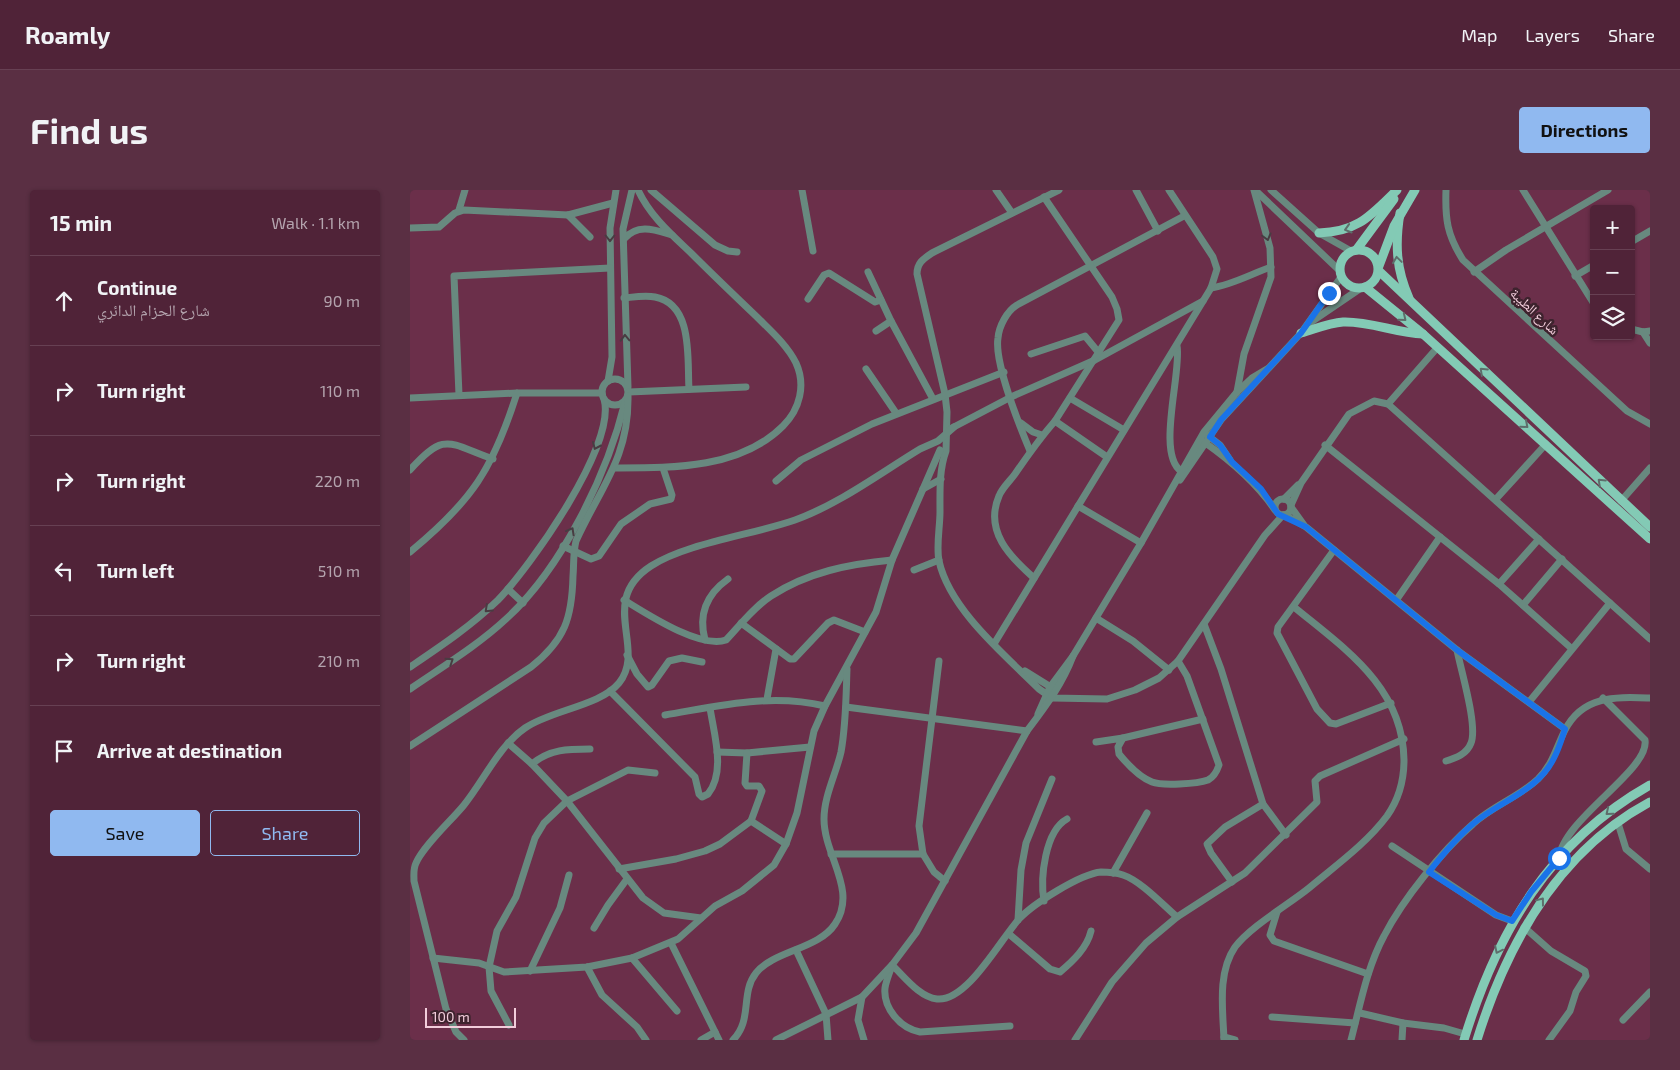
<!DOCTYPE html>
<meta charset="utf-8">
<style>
body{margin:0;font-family:"Exo 2","Noto Naskh Arabic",sans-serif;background:#5a2f43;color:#f1f3f6}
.controls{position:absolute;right:15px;top:15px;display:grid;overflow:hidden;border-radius:5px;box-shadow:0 1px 4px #0004}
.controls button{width:45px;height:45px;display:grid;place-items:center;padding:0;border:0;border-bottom:1px solid #674053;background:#502338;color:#f1f3f6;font:25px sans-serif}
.scale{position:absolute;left:15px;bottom:12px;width:91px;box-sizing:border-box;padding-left:5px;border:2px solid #f2cddb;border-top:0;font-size:14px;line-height:18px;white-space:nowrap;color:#f2cddb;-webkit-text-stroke:4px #3e232e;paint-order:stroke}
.stop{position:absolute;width:15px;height:15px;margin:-11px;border:4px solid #1a73e8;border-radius:50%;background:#fff}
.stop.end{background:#1a73e8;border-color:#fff;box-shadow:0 1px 5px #0008}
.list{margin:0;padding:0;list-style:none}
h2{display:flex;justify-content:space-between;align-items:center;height:65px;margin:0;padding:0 20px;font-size:21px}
h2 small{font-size:16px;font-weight:400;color:#b4a4ae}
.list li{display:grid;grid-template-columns:32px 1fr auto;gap:15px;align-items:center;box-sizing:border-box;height:90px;padding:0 20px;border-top:1px solid #674053}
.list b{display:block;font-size:19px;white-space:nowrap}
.list p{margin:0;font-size:16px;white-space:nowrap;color:#b4a4ae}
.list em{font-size:16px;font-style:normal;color:#b4a4ae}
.actions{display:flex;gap:10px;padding:15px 20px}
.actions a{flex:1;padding:11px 0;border:1px solid #90b9f0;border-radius:5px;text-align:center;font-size:18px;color:#90b9f0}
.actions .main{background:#90b9f0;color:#111}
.icon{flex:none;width:28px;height:28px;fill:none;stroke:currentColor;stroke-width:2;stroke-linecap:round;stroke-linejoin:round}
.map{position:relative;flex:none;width:1240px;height:850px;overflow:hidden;border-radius:5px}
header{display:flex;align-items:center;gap:30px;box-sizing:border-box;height:70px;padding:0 25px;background:#502338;border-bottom:1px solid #674053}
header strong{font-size:24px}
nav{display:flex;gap:28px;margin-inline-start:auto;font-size:18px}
.intro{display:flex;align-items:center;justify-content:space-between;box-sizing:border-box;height:120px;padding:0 30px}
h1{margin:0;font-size:35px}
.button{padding:12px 22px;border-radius:5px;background:#90b9f0;color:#111;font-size:18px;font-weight:700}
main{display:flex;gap:30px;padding:0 30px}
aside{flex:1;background:#502338;border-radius:5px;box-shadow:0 1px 4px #0004}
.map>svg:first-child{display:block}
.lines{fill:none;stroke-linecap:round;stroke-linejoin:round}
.minor{stroke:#68897f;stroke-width:7}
.major{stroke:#83cab5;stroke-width:9}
.oneway{stroke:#5d6e6b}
.oneway2{stroke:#483c42}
.route{stroke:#1a73e8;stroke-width:6}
.labels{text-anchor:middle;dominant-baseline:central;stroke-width:5;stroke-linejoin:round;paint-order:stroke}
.street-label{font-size:14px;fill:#f2cddb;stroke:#3e232e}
</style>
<header>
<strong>Roamly</strong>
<nav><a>Map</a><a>Layers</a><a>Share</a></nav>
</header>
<div class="intro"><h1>Find us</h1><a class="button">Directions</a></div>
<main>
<aside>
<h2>15 min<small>Walk · 1.1 km</small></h2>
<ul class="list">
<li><svg class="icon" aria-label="ahead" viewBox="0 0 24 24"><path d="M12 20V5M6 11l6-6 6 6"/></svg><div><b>Continue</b><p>شارع الحزام الدائري</p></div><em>90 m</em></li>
<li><svg class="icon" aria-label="right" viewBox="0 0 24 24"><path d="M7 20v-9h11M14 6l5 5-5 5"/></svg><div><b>Turn right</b></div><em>110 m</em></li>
<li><svg class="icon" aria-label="right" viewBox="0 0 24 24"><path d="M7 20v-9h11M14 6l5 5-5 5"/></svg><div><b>Turn right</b></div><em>220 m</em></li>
<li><svg class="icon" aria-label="left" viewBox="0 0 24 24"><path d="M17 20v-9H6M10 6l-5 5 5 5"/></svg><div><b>Turn left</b></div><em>510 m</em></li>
<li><svg class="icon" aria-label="right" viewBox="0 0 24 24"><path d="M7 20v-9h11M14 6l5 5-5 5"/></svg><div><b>Turn right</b></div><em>210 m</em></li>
<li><svg class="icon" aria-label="arrive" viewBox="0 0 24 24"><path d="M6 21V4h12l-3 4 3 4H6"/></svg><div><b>Arrive at destination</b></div></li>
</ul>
<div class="actions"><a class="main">Save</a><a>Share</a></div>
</aside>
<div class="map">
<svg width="1240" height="850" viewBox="0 0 1240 850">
<rect width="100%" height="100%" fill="#6b2f4a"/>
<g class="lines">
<g class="minor">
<path d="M241,0L305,55L318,61L327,62"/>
<path d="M392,0L403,61"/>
<path d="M586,0L602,23"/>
<path d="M649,0L522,63C513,69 507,73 507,84L535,204L537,222L536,261C529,280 530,301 530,322C530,337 526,356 529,371C540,420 595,465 629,499L642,508L697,509L725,500L749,488L768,471L855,345L873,325"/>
<path d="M726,0L748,41"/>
<path d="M845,0L930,81"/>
<path d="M861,0L909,43L941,61"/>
<path d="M1036,0C1035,29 1037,45 1053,70L1217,221L1240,234"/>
<path d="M1113,0L1184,114"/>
<path d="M49,20L55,0"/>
<path d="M158,25L180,47"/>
<path d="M0,38L29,37L45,23L54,20L158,25L203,13"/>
<path d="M214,49C228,33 245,40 262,45"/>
<path d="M1221,52L1240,41"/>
<path d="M458,82L481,131L523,209"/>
<path d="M1064,82L1096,60L1198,0"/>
<path d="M1165,86L1184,75"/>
<path d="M801,98C822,95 841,84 861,77"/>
<path d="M214,108C224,107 235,105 245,107C284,114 277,171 279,199"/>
<path d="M398,109L414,85L419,83L465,112L471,110"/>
<path d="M901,132L951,98"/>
<path d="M1221,139L1233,142L1240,141"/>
<path d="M466,141L481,131"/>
<path d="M1233,142L1240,153"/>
<path d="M767,156C772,181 746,264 771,281"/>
<path d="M621,164L675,146L689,163"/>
<path d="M456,179L486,223"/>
<circle cx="205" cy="202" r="13"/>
<path d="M198,191L202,167L200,38L206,0"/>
<path d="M218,197L213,39L222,0"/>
<path d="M219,202L336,197"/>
<path d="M827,202L834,164L861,87L860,58L844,0"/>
<path d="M49,205L44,86L200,78"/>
<path d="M0,208L107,203H192"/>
<path d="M660,208L714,240"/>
<path d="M978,214L1027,158"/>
<path d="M645,231L697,267"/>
<path d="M611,233L623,242L632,245"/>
<path d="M540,239L601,207L685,170L793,111"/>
<path d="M797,245L810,255L820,270"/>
<path d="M794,252C821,271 846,292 865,320"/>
<path d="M915,255L1089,394L1161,458"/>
<path d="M620,261C610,237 584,172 588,148C589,136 597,121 607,115L774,26"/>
<path d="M205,278C262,278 330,279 373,236C390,219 396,195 386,173C377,155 361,141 347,127C325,106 303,85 281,63C261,44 240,26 228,0"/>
<path d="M0,280C35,241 38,253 83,269"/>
<path d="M770,290L811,230L891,143L931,87"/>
<path d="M366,291L391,270L462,234L594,182"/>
<path d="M513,299L531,289"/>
<circle cx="873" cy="317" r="8"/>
<path d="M874,309L888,295"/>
<path d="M1086,309L1136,254"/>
<path d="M1211,311L1240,278"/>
<path d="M881,315L891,293L939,224L964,211L978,214L1240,449"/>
<path d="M668,316L731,353"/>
<path d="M881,317L894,335"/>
<path d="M875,325L896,337L1047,460L1155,539"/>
<path d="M153,356L181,369L189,366L211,334L240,314L261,309L262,305L253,278"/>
<path d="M924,360L868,437L867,443L907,519L920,533L926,534L981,513"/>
<path d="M0,362C62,311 83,279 107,203"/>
<path d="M504,380L529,370"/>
<path d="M624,388C600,367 574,341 589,306C592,298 600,291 605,284C618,265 630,248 645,231L709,130L707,119L702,107L634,7"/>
<path d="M1089,394L1129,349"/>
<path d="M98,399L113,413"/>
<path d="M987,409L1030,347"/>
<path d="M214,410C237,424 290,459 316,450C330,435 344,417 361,406C398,382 439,374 482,370"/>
<path d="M1113,415L1152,369"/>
<path d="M686,428L723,451L759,480"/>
<path d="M331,433L380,469H384L418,433L424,430L455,442"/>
<path d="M794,434L811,479L853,614L876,645"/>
<path d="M295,450C288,424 297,404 318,389"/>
<path d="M584,454L801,98L807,79L803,67L759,0"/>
<path d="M217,465L227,484L238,497L242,495L259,471L272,468L292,472"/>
<path d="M529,471L509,636L513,664L524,682L535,691"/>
<path d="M0,477C31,456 61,436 88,410C120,377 207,255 194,209"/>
<path d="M615,481L644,499"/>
<path d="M0,499C32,477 67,456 96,429C152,378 197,285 215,212"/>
<path d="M200,501L285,587L289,604L292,607L298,604C316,582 304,544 300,518"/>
<path d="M357,509L366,459"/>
<path d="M1119,512L1200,413"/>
<path d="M436,517L617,541"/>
<path d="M628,524L640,497L663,466L731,353L794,242L827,202L842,188L857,179"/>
<path d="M255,525C309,516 360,503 415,516"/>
<path d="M713,548L793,529"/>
<path d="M686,552L713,548L708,557L709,564C718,575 729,587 742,592C752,596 787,594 798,590C804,587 807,581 809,575L777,486L768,471"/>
<path d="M98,553L122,574L157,611L233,708L254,723L291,728"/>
<path d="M0,556L121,477C155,450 162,428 163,386C164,374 163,363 166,351C190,298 219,268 218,206"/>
<path d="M307,562L337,563L400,557"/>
<path d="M1036,571C1046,568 1057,564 1061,553C1068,536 1051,481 1047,460"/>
<path d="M122,574C140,559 158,559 180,559"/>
<path d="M341,631L376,654"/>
<path d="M1208,633L1216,659L1240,679"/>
<path d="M982,656L1086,725L1102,731"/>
<path d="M421,664H513"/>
<path d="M1149,668C1153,629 1240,580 1235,550L1193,508"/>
<path d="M209,679L266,669L295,661L310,654L341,631L352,601L349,596H337L335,593L337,563"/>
<path d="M703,683L737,623"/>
<path d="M822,692L801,663L797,654L815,637L853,614"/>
<path d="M634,711C630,688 635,641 657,629"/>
<path d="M867,722L860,745L864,751L958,784"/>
<path d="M608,730L611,680L616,653L642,589"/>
<path d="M1114,737L1141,761L1175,781L1176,786L1166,802L1160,821L1139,850"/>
<path d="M184,738L198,715L217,689"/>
<path d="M599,744L640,779L650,782C663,771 677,758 681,741"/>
<path d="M261,753L309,850"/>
<path d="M386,760L416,824L418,850"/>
<path d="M23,768L69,773L94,782L177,777L222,768L268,749L305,716L332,701L364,675L376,654L387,623L404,541L415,516L466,422L482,370L530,260"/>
<path d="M222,768L267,821"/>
<path d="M177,777L192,805L227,837L236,850"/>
<path d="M120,781L150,718L159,685"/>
<path d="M950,823L993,833L1034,838L1055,844"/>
<path d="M862,827L945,833"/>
<path d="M1213,830L1240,802"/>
<path d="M99,835L81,801L79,777L87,741L106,707L125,648L134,633L157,611L218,580L245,583"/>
<path d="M600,836L510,842C490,838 473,818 475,798C476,791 480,782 482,775C494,786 509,807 527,809C557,812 590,750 609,729C623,714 670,684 691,682C698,682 707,683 713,685C731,691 753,715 767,727"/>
<path d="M814,847L825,850"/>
<path d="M54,850L46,842L36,819L4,691C4,685 3,679 6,673C14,655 41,631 54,615C74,590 89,556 115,538C141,520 190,516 209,493C237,458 187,411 241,376C277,353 342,345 385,330C429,314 469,284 510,259L528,251L544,237"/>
<path d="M291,850L305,842"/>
<path d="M323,850C343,830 330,803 346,783C363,761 409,759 425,734C448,700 414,666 414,629C414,606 426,584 431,562C436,535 436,507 437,479"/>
<path d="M366,850L452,807"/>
<path d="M454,850L448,830L452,807L482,775L506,743L617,541C635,517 652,495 663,466"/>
<path d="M665,850L702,792L736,753L767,727L835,683L907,612L905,591L910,586L994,549"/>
<path d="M814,850C813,821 807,783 825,757C841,736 878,715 899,698C925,676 956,654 977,626C989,609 994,591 994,570C993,497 935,459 884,417"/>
<path d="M941,850C950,816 957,777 974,746C993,709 1032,661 1063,634C1082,616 1109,607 1128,589C1143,574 1146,558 1155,540C1173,505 1206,507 1240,508"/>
<path d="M992,850L993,833"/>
</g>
<g class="major">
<path d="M990,23C985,54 986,79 999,108"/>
<path d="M909,43C948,42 961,25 987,0"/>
<path d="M947,59L984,9"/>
<circle cx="949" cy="79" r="19"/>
<path d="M969,76L984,36L1005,0"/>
<path d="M969,81L1240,337"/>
<path d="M955,97L1013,144L1240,349"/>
<path d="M891,143C905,139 919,133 933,132C960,131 986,143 1013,144"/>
<path d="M1054,850C1087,742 1139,652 1240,595"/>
<path d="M1067,850C1097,754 1148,661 1240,612"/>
</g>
</g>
<defs><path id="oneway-chevron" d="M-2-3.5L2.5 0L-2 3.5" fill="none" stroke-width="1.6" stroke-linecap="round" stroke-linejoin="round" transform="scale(1.25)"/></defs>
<g class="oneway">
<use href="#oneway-chevron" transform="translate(938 39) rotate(163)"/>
<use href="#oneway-chevron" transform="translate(987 70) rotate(-98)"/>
<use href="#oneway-chevron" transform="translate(993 128) rotate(39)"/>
<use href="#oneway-chevron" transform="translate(1073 181) rotate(-137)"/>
<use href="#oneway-chevron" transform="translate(1115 235) rotate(41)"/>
<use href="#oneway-chevron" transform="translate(1191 292) rotate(-137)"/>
<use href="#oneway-chevron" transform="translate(1199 622) rotate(141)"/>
<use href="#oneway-chevron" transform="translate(1131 711) rotate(-53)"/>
<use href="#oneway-chevron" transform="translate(1088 760) rotate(116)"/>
</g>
<g class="oneway2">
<use href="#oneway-chevron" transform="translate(857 47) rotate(75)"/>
<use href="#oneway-chevron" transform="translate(200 48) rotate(90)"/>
<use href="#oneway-chevron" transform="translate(215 148) rotate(-92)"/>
<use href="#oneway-chevron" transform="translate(186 256) rotate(114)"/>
<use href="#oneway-chevron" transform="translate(161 341) rotate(-61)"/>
<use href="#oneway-chevron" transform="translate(78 419) rotate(137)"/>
<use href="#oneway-chevron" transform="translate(40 471) rotate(-34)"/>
</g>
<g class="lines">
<path class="route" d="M919,103L891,143L811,230L800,247L810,255L822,272L851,299L868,324L896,337L1047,460L1155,539C1152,548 1149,559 1144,568C1128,601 1090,611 1064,633C1047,647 1033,664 1019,682L1086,725L1102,731L1121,702L1149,668"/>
</g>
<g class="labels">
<g class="street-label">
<text transform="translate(1125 121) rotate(43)">شارع الطيبة</text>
</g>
</g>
</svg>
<div class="controls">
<button>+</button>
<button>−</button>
<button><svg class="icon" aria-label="layers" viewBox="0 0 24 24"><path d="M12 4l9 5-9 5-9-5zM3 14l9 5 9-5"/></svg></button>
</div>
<div class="scale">100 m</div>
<div class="stop" style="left:1149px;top:668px"></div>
<div class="stop end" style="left:919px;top:103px"></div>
</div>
</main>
